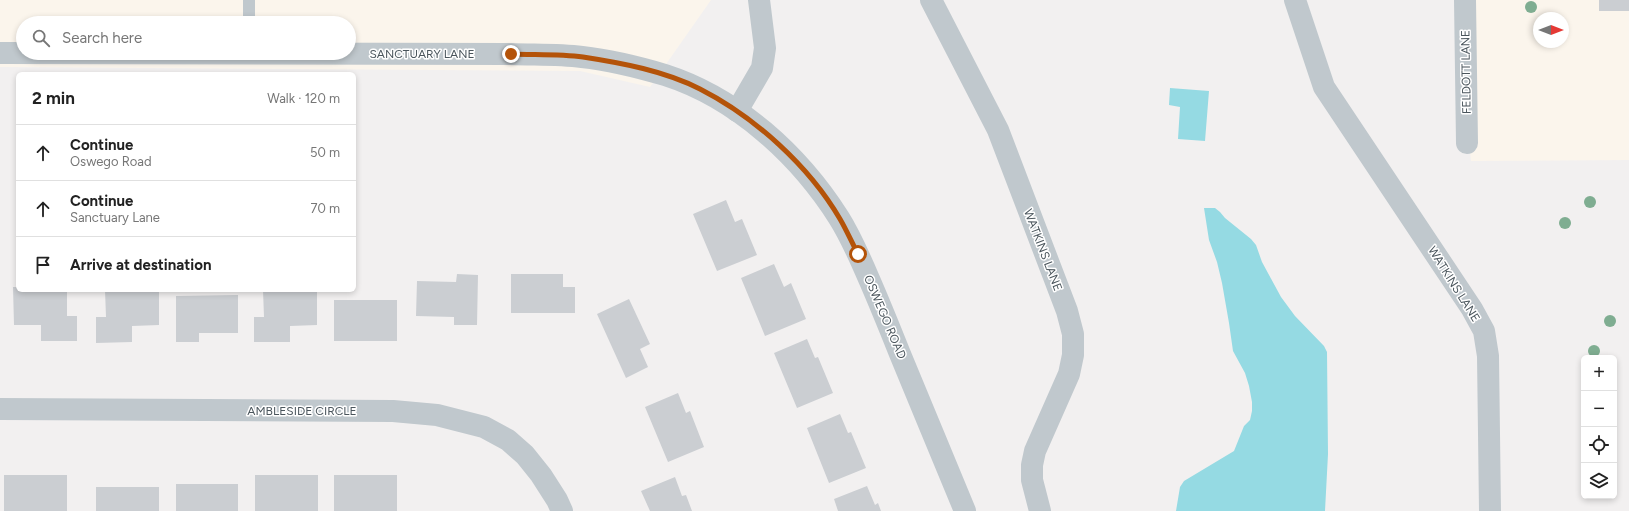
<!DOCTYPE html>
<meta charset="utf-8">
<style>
body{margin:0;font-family:Figtree,sans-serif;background:#f6f6f6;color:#222}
.controls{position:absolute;right:12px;bottom:12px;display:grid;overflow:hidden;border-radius:6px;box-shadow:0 2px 6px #0003}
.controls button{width:36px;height:36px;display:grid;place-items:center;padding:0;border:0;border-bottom:1px solid #e0e0e0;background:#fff;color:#222;font:20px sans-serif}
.compass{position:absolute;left:1533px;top:12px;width:36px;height:36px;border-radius:50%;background:#fff;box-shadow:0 2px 6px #0003;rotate:90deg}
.stop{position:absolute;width:12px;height:12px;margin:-9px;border:3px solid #b45309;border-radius:50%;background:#fff}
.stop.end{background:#b45309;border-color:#fff;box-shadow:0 1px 4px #0008}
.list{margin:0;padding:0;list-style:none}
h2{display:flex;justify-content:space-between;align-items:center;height:52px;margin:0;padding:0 16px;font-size:17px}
h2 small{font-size:13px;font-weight:400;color:#767676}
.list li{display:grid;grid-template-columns:26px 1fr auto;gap:12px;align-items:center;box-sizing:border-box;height:56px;padding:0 16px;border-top:1px solid #e0e0e0}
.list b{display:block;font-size:15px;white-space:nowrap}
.list p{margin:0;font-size:13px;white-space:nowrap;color:#767676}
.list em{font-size:13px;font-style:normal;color:#767676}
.icon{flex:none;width:22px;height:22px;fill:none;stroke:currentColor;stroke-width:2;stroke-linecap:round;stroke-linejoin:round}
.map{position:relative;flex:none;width:1629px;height:511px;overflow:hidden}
.search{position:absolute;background:#fff;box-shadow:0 2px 6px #0003;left:16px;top:16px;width:340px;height:44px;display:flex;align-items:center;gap:10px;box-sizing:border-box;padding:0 14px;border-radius:22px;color:#767676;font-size:15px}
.panel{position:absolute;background:#fff;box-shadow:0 2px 6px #0003;left:16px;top:72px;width:340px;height:220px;border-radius:6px}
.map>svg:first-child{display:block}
.commercial{fill:#fbf5ec;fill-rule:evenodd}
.water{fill:#95dae3}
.building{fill:#cbced2}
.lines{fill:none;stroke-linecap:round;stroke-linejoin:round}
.service{stroke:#c0c8cd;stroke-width:12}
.minor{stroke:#c0c8cd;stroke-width:22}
.tree{fill:#7fad91}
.route{stroke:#b45309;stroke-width:5}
.labels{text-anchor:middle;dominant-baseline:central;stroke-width:3;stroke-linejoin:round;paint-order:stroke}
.street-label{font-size:12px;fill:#4a555c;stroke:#fff}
</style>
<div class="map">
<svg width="1629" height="511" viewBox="0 0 1629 511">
<rect width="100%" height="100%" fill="#f2f0f0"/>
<g class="commercial">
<path d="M0,0H711L650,87L580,71L0,67ZM23,23H349V53H23Z"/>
<path d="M1465,0H1629V160L1471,161L1467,121ZM1539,18H1563V42H1539Z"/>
</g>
<g class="water">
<path d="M1170,88L1209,91L1205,141L1178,139L1180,107L1169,105Z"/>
<path d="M1204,208H1215L1220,212L1225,218L1251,239L1256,245L1262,262L1281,297L1295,316L1324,346L1327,352L1328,454L1325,511H1176L1180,487L1184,481L1234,451L1244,426L1250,420L1252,411V402L1249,386L1245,373L1233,351L1229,323L1222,283L1217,262L1209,240Z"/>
</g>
<g class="building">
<rect x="1599" y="0" width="30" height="11"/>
<path d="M726,200L735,222L742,219L757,255L717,271L693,214Z"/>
<path d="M774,264L784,287L791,283L806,319L765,336L741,278Z"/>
<path d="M457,274L478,275L477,325H454V317L416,316L417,281L456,282Z"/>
<path d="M511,274H563V287H575V313H511Z"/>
<path d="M13,287H18V290H67V316H77V341H41V325H14Z"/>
<path d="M105,290H159V325L132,326V342L96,343V317H106Z"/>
<path d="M263,290H317V325L290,326V342H254V317H264Z"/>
<path d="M238,295V333H199V342H176V296Z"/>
<path d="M629,299L650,344L640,349L648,367L626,378L597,314Z"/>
<rect x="334" y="300" width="63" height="41"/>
<path d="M807,339L815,358L818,357L833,393L797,408L774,353Z"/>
<path d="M678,393L686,413L690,411L704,447L668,462L645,407Z"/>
<path d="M840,414L848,433L851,432L866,468L829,483L807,428Z"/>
<rect x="4" y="475" width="63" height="36"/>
<rect x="255" y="475" width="63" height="36"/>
<rect x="334" y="475" width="63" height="36"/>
<path d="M675,477L682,496L686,495L692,511H650L641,491Z"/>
<rect x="176" y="484" width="62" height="27"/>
<path d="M867,486L875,505L878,503L881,511H838L834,499Z"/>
<rect x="96" y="487" width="63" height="24"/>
</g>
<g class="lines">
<path class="service" d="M249,23V0"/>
<g class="minor">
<path d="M931,0L998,130L1067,311L1073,334V355L1069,374L1035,451L1032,465V480L1040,511"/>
<path d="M1295,0L1324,87L1472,309L1484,331L1488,356L1490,511"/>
<path d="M1465,0L1467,143"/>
<path d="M0,53L511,54C534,55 558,54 582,57C609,60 638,67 665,75C737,98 799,155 839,218C851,237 860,258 869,279C880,304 890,329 900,354C922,406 943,459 965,511"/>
<path d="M737,111L762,68L765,48L759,0"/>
<path d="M0,409L393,411L437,415L484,427L508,440L525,455L541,475L557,500L562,511"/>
</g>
</g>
<g class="tree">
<circle cx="1531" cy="7" r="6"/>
<circle cx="1590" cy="202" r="6"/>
<circle cx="1565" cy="223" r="6"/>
<circle cx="1610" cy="321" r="6"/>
<circle cx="1594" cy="351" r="6"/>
</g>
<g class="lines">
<path class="route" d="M511,54C535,55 560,54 583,57C622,63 665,71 700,89C755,117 809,166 840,219C847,231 852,243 858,254"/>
</g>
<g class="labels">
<g class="street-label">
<text x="422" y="54">SANCTUARY LANE</text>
<text transform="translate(1466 72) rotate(-91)">FELDOTT LANE</text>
<text transform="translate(1043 250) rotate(69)">WATKINS LANE</text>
<text transform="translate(1454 284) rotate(58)">WATKINS LANE</text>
<text transform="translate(885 317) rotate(67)">OSWEGO ROAD</text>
<text x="302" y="411">AMBLESIDE CIRCLE</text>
</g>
</g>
</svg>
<div class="controls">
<button>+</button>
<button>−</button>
<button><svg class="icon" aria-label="locate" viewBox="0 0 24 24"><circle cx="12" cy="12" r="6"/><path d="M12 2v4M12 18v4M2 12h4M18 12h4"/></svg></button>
<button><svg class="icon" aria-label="layers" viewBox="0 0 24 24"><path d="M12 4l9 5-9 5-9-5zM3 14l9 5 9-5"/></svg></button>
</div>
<svg class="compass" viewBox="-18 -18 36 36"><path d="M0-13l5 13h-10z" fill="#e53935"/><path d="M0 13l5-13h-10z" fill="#767676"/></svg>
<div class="stop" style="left:858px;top:254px"></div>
<div class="stop end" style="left:511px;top:54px"></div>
<div class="search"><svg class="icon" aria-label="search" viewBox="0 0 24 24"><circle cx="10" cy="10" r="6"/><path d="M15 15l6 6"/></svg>Search here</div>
<section class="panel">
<h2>2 min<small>Walk · 120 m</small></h2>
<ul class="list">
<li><svg class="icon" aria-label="ahead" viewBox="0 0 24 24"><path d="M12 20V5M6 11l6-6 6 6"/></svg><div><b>Continue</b><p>Oswego Road</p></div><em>50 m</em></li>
<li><svg class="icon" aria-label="ahead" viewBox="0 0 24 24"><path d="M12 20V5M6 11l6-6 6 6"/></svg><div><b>Continue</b><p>Sanctuary Lane</p></div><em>70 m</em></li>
<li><svg class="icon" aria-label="arrive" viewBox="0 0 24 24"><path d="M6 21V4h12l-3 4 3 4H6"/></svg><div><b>Arrive at destination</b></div></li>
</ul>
</section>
</div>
